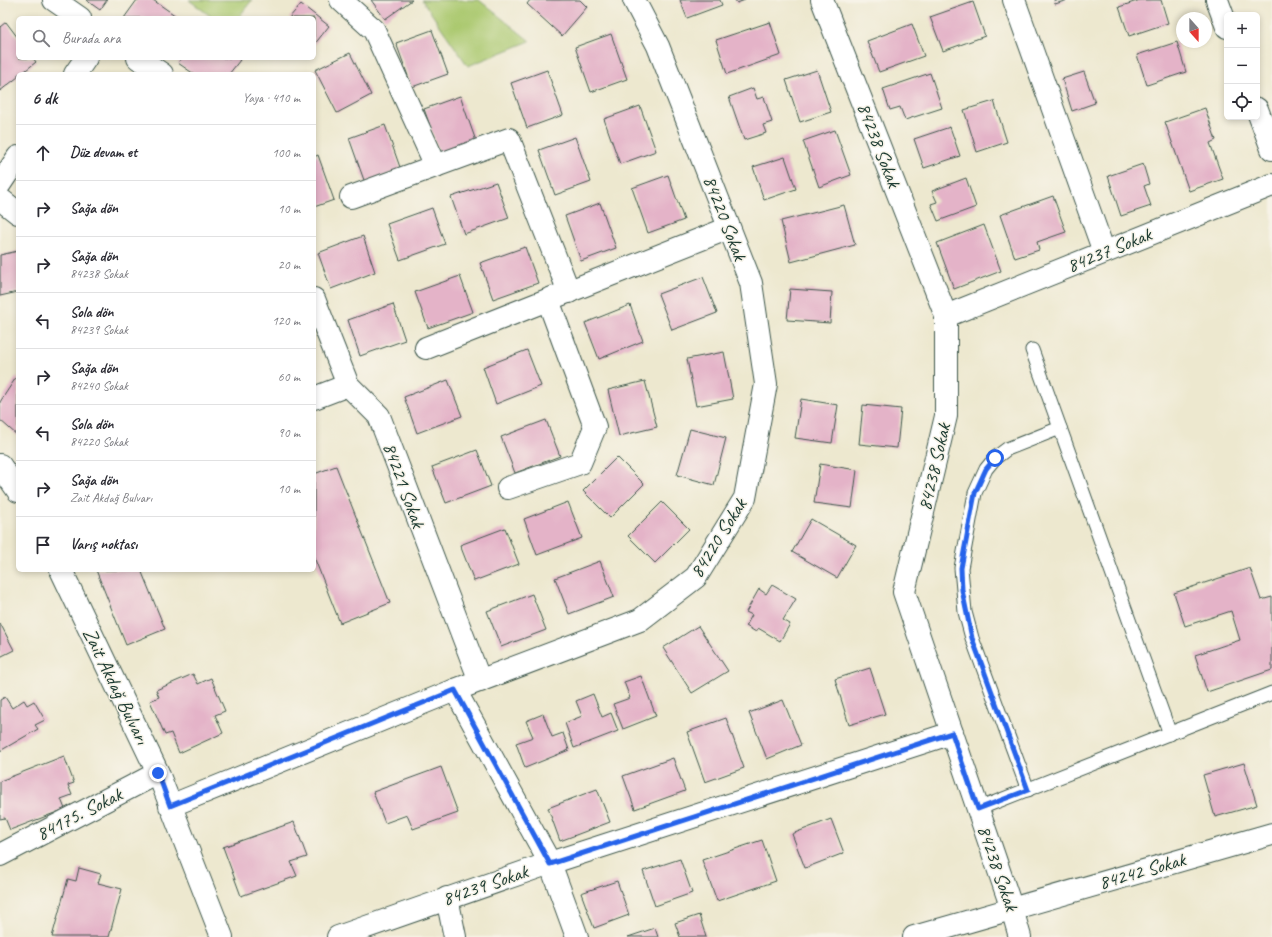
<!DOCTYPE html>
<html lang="tr">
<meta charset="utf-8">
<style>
body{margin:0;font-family:Caveat,sans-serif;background:#f2f2f3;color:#2b2b33}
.controls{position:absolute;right:12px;top:12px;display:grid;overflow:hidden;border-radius:6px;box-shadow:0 2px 6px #0003}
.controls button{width:36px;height:36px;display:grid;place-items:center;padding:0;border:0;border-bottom:1px solid #e1e1e2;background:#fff;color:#2b2b33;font:20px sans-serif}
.compass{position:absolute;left:1176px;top:12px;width:36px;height:36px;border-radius:50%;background:#fff;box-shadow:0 2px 6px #0003;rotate:159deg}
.stop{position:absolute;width:12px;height:12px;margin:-9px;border:3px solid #2563eb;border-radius:50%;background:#fff}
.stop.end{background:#2563eb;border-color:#fff;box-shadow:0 1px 4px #0008}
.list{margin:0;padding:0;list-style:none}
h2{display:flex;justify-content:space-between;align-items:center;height:52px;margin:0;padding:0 16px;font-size:17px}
h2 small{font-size:13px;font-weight:400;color:#7c7c81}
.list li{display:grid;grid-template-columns:26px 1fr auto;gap:12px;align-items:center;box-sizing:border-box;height:56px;padding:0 16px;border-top:1px solid #e1e1e2}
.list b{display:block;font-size:15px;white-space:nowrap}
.list p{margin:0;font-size:13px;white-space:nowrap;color:#7c7c81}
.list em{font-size:13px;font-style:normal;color:#7c7c81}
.icon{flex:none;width:22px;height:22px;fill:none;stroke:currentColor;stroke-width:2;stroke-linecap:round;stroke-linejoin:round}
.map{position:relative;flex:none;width:1272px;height:937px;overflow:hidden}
.search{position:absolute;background:#fff;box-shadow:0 2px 6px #0003;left:16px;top:16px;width:300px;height:44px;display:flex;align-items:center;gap:10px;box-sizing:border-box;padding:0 14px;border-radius:6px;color:#7c7c81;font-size:15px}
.panel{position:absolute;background:#fff;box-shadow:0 2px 6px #0003;left:16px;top:72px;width:300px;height:500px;border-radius:6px}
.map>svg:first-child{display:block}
.green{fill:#abc970;stroke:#658352}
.building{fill:#e4b3c8}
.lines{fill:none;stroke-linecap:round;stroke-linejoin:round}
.service-casing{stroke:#3e574b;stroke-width:15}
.minor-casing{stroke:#3e574b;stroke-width:24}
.secondary-casing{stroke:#3e574b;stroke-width:24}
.service{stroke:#fff;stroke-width:13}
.minor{stroke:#fff;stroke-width:22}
.secondary{stroke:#fff;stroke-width:22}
.route{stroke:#2563eb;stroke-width:5}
.labels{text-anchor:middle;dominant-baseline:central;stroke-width:3;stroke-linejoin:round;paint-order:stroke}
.street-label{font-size:20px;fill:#1f3d34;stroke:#f7f3e8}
</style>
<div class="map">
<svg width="1272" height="937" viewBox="0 0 1272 937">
<rect width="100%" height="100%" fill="#f7f3e8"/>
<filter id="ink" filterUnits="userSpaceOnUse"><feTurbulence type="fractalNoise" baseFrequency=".025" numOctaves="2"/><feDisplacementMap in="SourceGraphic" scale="8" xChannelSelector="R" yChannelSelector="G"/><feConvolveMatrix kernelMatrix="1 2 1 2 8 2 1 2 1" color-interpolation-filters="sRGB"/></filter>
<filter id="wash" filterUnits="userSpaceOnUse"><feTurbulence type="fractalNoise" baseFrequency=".012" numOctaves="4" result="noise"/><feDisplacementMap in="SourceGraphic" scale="16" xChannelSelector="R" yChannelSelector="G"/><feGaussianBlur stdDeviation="0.9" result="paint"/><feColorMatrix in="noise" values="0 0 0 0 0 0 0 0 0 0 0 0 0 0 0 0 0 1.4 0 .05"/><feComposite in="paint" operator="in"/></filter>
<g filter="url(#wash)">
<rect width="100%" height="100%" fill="#ede8cf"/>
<g class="green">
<path d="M189,0H252L238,18H213Z"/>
<path d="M422,0H479L530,41L468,66Z"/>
</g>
<g id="blocks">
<g class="building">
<path d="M86,0H107L100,10Z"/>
<path d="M137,0H153L179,18H124Z"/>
<path d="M371,0H412L385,19Z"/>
<path d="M530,0H580L587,7L562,36L527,4Z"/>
<path d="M680,0H720L722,5L687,18Z"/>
<path d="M735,0H745L737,3Z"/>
<path d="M1054,0H1068L1055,4Z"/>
<path d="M1140,0H1161L1168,23L1129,36L1119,7Z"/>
<path d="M973,2L985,36L943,51L930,17Z"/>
<path d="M301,4L329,26L314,45V18H289Z"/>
<path d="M6,22L18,38V58H33L36,62L21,74H18V77L0,91V27Z"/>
<path d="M770,22L781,55L727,74L716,40Z"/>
<path d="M912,24L924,56L879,72L867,41Z"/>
<path d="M432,30L448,74L412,87L396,43Z"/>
<path d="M611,34L627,79L591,92L575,47Z"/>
<path d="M1177,42L1186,72L1147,85L1137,55Z"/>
<path d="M350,53L371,95L337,113L315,70Z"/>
<path d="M182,58H237L240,60L229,74H194L178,63Z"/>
<path d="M547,70L563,115L527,128L511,83Z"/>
<path d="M817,70L831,112L800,122L786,80Z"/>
<path d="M1084,72L1095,103L1072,111L1062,79Z"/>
<path d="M930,73L942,108L905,120L900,107L890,110L883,89Z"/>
<path d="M753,88L757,99L764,97L772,122L763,125L766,133L744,140L729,97Z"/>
<path d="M460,96L476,141L440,154L424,109Z"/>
<path d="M994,101L1007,142L977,152L964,110Z"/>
<path d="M640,106L656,151L620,164L604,119Z"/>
<path d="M1205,108L1216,140L1210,143L1223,179L1189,191L1165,122Z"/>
<path d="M385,125L401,170L365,183L349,138Z"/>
<path d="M950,127L960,156L924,168L914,139Z"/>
<path d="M835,130L851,175L819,187L803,141Z"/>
<path d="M575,137L591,182L555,195L539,150Z"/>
<path d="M318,155L334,200L314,207V157Z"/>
<path d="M785,157L796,189L764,200L753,167Z"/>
<path d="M1143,164L1149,184L1144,186L1151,206L1121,216L1108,176Z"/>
<path d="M668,175L684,220L648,233L632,188Z"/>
<path d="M966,178L976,207L938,221L931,204L937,202L932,191Z"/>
<path d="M496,182L509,218L464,234L451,197Z"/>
<path d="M1053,196L1066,232L1037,242L1039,250L1015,258L1000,215Z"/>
<path d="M600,203L616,248L581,261L565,216Z"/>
<path d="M844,205L855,245L791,262L781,221Z"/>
<path d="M432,208L445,244L400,260L387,224Z"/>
<path d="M984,225L1001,271L954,289L937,243Z"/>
<path d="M363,236L375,272L331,289L318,253Z"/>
<path d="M525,247L538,283L493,299L480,263Z"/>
<path d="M18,251V292L0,296V255Z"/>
<path d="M460,276L473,312L428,328L415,292Z"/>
<path d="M703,277L717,313L672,330L658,294Z"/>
<path d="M790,289L832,292L830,323L787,320Z"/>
<path d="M393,304L405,340L360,356L348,320Z"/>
<path d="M630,305L643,341L599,359L585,323Z"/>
<path d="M527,350L541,386L496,404L483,367Z"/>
<path d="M724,352L733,399L696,406L687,359Z"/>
<path d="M17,376L18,378V436L0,420V402Z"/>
<path d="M448,380L462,416L417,433L404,397Z"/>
<path d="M645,381L657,427L619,436L608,390Z"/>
<path d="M801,399L838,405L832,443L795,438Z"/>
<path d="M863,405L901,409L897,448L859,444Z"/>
<path d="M546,420L560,456L515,473L501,437Z"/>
<path d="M690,429L726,438L714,485L677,475Z"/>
<path d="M477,450L491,486L446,503L432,467Z"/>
<path d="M617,457L644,484L610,518L583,491Z"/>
<path d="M820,464L857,470L852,508L814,503Z"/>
<path d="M336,466L390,603L340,623L314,557V474Z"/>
<path d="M568,502L582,538L537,555L524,519Z"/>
<path d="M662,502L689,529L655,563L628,536Z"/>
<path d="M811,519L856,545L837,578L792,552Z"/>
<path d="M505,528L519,564L474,581L460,545Z"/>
<path d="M600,561L614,597L569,614L555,578Z"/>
<path d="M1250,568L1261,600L1272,597V670L1207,692L1195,655L1240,640L1231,611L1185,626L1174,593Z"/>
<path d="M96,570H141L165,629L126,645Z"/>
<path d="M772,585L796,599L783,620L790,624L780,641L758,628L756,632L746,626L752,615L746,612L759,589L766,594Z"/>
<path d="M532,594L546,630L501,647L487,611Z"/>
<path d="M0,623L14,650L0,657Z"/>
<path d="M698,626L728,671L692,693L663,648Z"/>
<path d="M870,668L885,714L849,725L835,679Z"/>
<path d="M193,674L198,684L211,678L225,711L215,715L223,733L179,753L171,733L165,735L150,701L159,697L156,690Z"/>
<path d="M641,676L656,716L623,729L613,704L630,698L624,682Z"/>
<path d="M593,694L602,717L611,713L618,731L574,748L565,723L582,716L576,701Z"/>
<path d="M5,697L12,708L24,700L27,705L34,701L45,720L35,725L38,729L0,751V700Z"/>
<path d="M783,700L801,745L767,759L749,713Z"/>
<path d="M543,714L552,737L563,733L569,750L525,768L516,743L533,737L526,721Z"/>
<path d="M726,718L744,768L705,782L687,732Z"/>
<path d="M64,756L74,783L68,785L72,795L61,799L65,809L10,830L5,818L0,819V781Z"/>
<path d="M673,758L685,791L635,809L623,776Z"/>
<path d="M1244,763L1257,805L1215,817L1203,775Z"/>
<path d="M441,767L458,813L413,829L407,815L385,823L373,792Z"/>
<path d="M597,789L610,822L560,841L548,808Z"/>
<path d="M831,819L844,853L805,868L792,834Z"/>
<path d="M294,822L307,857L291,862L297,876L241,896L223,847Z"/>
<path d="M762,840L776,881L717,901L702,860Z"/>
<path d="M680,859L692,893L655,906L643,871Z"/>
<path d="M79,868L101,874L98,883L122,889L109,937H52L68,879L76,881Z"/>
<path d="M617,881L629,915L594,928L581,893Z"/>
<path d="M699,915L706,937H680L675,923Z"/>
<path d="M655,928L658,937H628Z"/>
</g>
</g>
</g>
<g filter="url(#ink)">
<use href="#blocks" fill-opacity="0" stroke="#3e574b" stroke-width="1"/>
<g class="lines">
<g class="service-casing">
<g id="service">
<path d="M1032,350L1170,734"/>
<path d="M1028,790L972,638L965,612L961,568L975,493L986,469L995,458L1007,449L1060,428"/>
<path d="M978,809L1272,693"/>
</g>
</g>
<g class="minor-casing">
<g id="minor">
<path d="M54,0L80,18"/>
<path d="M341,0L374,30L436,166"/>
<path d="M822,0L946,316V416L904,592L1012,909L1020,937"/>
<path d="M1014,0L1104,252"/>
<path d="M1217,0L1227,27"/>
<path d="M138,58L162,74"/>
<path d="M75,74L86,58"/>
<path d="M1257,109L1272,149"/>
<path d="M0,184L18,157"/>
<path d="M351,197L509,139L569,292"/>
<path d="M0,199L18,213"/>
<path d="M314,299L348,385L379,416L480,681"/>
<path d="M946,316L1272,185"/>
<path d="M426,348L729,228"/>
<path d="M314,398L348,385"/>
<path d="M508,488L580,463L595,427L548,300"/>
<path d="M455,690L550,863L577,937"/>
<path d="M170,806L455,690L640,620L696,577L745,498L766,384L751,283L658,46L634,0"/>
<path d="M0,855L158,773"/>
<path d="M447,898L455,937"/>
<path d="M338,937L550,863L952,733"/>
<path d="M914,937L1272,834"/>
</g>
</g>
<g class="secondary-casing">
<g id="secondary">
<path d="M0,465L18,491"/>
<path d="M61,570L158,773L222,937"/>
</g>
</g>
<use href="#service" class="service"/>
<use href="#minor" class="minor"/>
<use href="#secondary" class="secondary"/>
</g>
</g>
<g class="lines" filter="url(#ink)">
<path class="route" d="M158,773L170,806L455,690L550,864L952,733L978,809L1028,790L972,638L962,590L961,568L975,493L986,469L995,458"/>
</g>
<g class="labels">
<g class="street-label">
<text transform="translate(879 145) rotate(69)">84238 Sokak</text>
<text transform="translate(725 218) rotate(69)">84220 Sokak</text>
<text transform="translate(1109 250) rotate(-22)">84237 Sokak</text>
<text transform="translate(934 467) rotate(-77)">84238 Sokak</text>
<text transform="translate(404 485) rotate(70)">84221 Sokak</text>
<text transform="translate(718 538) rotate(-58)">84220 Sokak</text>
<text transform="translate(116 686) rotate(64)">Zait Akdağ Bulvarı</text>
<text transform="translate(79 814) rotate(-27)">84175. Sokak</text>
<text transform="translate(998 868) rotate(71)">84238 Sokak</text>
<text transform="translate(1142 871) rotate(-16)">84242 Sokak</text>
<text transform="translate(485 885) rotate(-19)">84239 Sokak</text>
</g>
</g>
</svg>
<div class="controls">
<button>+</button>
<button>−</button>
<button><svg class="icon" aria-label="locate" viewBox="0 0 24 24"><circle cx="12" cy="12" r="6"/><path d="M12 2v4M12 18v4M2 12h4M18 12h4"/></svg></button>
</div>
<svg class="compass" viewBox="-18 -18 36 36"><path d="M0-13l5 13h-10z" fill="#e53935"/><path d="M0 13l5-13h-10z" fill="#7c7c81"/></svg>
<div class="stop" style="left:995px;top:458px"></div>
<div class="stop end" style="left:158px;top:773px"></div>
<div class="search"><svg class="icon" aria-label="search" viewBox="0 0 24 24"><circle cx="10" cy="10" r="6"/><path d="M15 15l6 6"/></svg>Burada ara</div>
<section class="panel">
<h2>6 dk<small>Yaya · 410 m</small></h2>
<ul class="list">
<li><svg class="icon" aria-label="ahead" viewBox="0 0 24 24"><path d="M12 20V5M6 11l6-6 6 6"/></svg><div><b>Düz devam et</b></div><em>100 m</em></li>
<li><svg class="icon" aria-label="right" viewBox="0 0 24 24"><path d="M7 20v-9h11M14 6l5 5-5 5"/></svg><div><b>Sağa dön</b></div><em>10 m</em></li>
<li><svg class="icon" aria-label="right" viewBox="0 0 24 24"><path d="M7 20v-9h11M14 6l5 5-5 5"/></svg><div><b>Sağa dön</b><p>84238 Sokak</p></div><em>20 m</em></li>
<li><svg class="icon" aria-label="left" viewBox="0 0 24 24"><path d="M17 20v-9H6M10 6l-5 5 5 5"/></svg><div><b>Sola dön</b><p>84239 Sokak</p></div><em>120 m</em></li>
<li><svg class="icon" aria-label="right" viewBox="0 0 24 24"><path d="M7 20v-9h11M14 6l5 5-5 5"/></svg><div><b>Sağa dön</b><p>84240 Sokak</p></div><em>60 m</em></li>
<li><svg class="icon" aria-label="left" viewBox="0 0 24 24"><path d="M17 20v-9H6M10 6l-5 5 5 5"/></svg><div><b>Sola dön</b><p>84220 Sokak</p></div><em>90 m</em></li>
<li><svg class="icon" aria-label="right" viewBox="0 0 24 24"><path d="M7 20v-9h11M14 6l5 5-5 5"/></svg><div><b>Sağa dön</b><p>Zait Akdağ Bulvarı</p></div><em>10 m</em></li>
<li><svg class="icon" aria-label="arrive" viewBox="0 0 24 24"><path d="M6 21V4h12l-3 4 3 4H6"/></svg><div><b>Varış noktası</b></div></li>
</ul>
</section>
</div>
